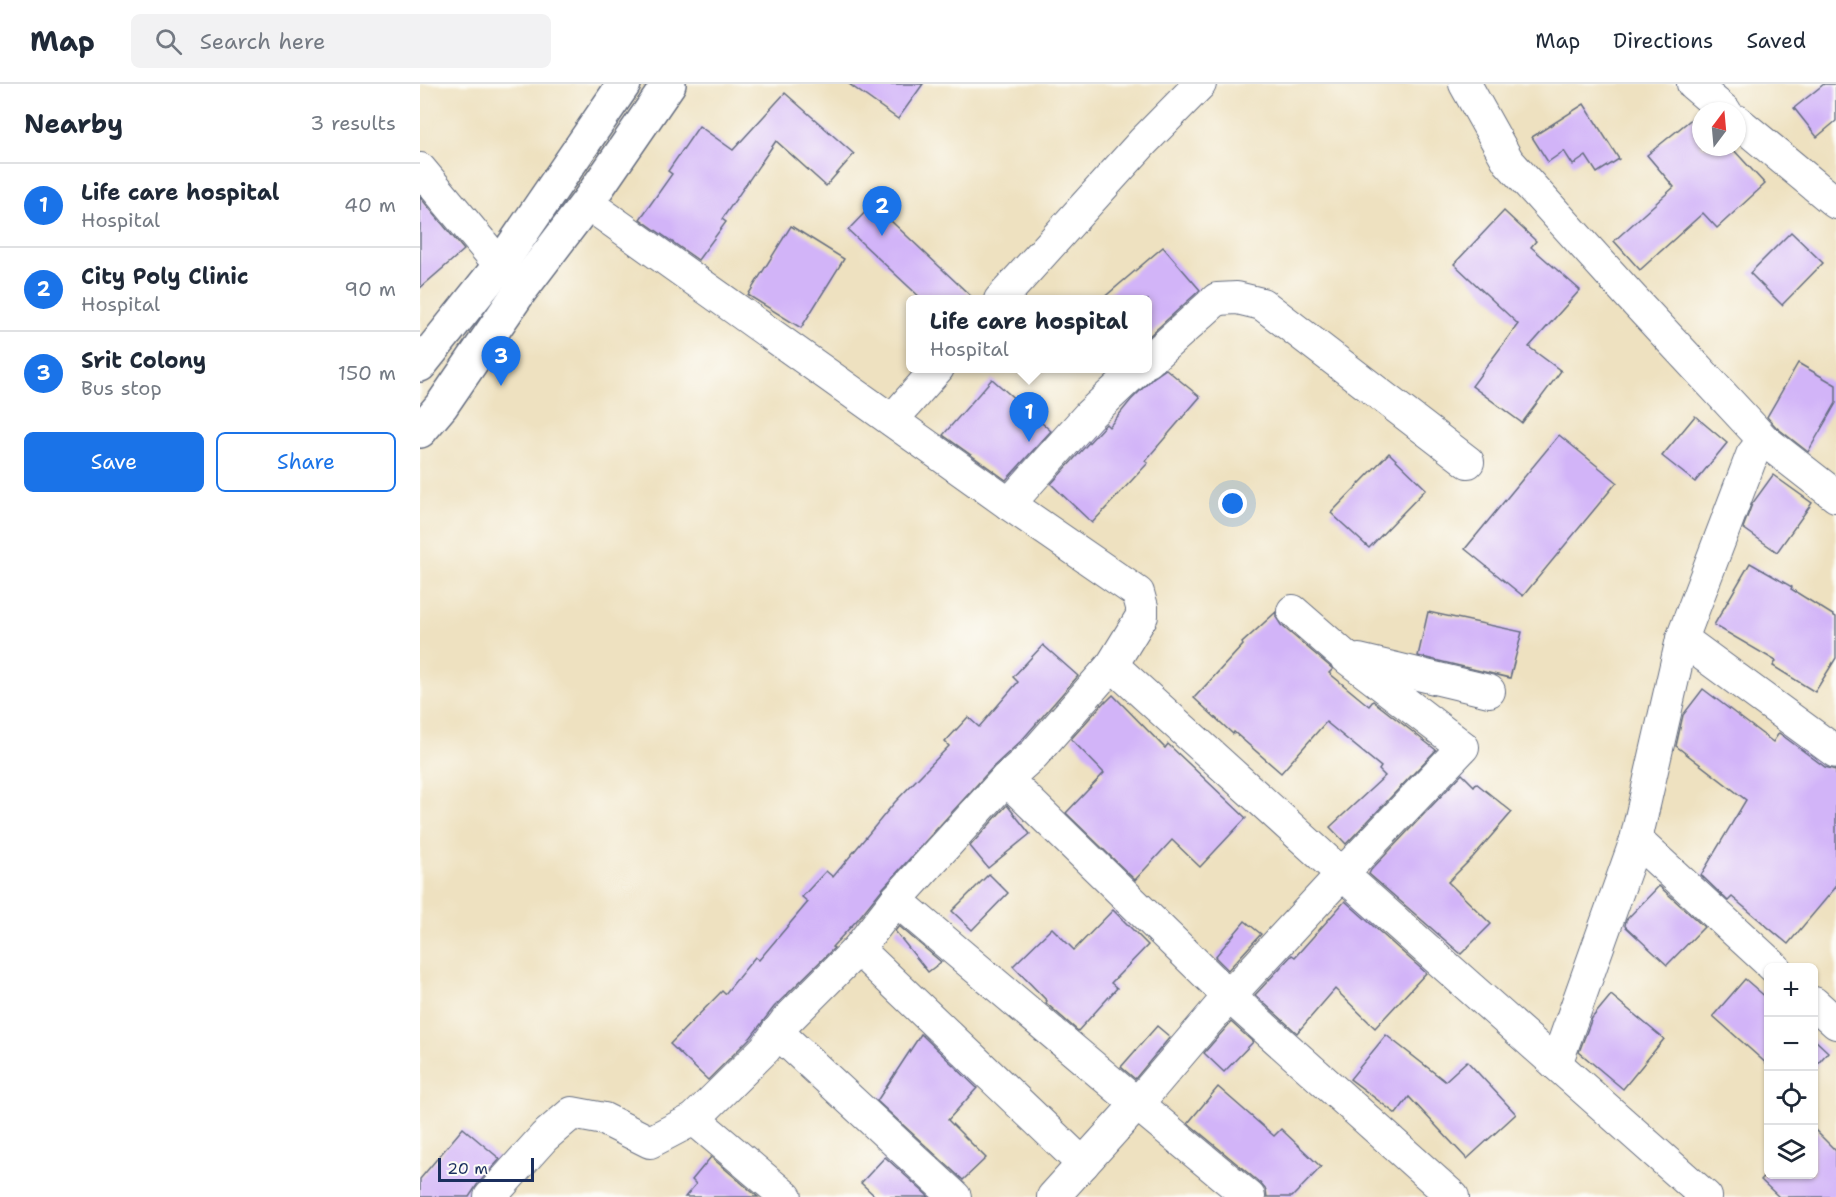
<!DOCTYPE html>
<meta charset="utf-8">
<style>
body{margin:0;font-family:"Shantell Sans",sans-serif;background:#f2f2f3;color:#1f2937}
.controls{position:absolute;right:18px;bottom:18px;display:grid;overflow:hidden;border-radius:9px;box-shadow:0 2px 4px #0004}
.controls button{width:54px;height:54px;display:grid;place-items:center;padding:0;border:0;border-bottom:2px solid #e0e1e3;background:#fff;color:#1f2937;font:30px sans-serif}
.compass{position:absolute;left:1272px;top:18px;width:54px;height:54px;border-radius:50%;background:#fff;box-shadow:0 2px 4px #0004;rotate:16deg}
.scale{position:absolute;left:18px;bottom:15px;width:96px;box-sizing:border-box;padding-left:6px;border:3px solid #1b2f5e;border-top:0;font-size:16px;line-height:21px;white-space:nowrap;color:#1b2f5e;-webkit-text-stroke:4px #fdfcf7;paint-order:stroke}
.you{position:absolute;left:813px;top:420px;width:21px;height:21px;margin:-15px;border:4px solid #fff;border-radius:50%;background:#1a73e8;box-shadow:0 0 0 9px #1a73e833}
.badge{display:grid;place-items:center;width:39px;height:39px;border-radius:50%;background:#1a73e8;color:#fff;font-size:20px;font-weight:700}
.pin{position:absolute;translate:-50% -50px;filter:drop-shadow(0 2px 3px #0008)}
.pin::after{content:'';position:absolute;top:32px;width:21px;height:18px;background:inherit;clip-path:polygon(0 0,100% 0,50% 100%)}
.popup{position:absolute;left:486px;top:211px;width:246px;height:78px;box-sizing:border-box;display:grid;place-content:center;border-radius:9px;background:#fff;filter:drop-shadow(0 2px 4px #0005);font-size:20px;white-space:nowrap;color:#747a83}
.popup b{font-size:22px;color:#1f2937}
.popup::after{content:'';position:absolute;left:50%;top:100%;margin-left:-12px;border:12px solid transparent;border-top-color:#fff}
.list{margin:0;padding:0;list-style:none}
h2{display:flex;justify-content:space-between;align-items:center;height:78px;margin:0;padding:0 24px;font-size:26px}
h2 small{font-size:20px;font-weight:400;color:#747a83}
.list li{display:grid;grid-template-columns:39px 1fr auto;gap:18px;align-items:center;box-sizing:border-box;height:84px;padding:0 24px;border-top:2px solid #e0e1e3}
.list b{display:block;font-size:22px;white-space:nowrap}
.list p{margin:0;font-size:20px;white-space:nowrap;color:#747a83}
.list em{font-size:20px;font-style:normal;color:#747a83}
.actions{display:flex;gap:12px;padding:18px 24px}
.actions a{flex:1;padding:14px 0;border:2px solid #1a73e8;border-radius:9px;text-align:center;font-size:21px;color:#1a73e8}
.actions .main{background:#1a73e8;color:#fff}
.icon{flex:none;width:33px;height:33px;fill:none;stroke:currentColor;stroke-width:2;stroke-linecap:round;stroke-linejoin:round}
.map{position:relative;flex:none;width:1416px;height:1113px;overflow:hidden}
header{display:flex;align-items:center;gap:36px;box-sizing:border-box;height:84px;padding:0 30px;background:#fff;border-bottom:2px solid #e0e1e3}
header strong{font-size:28px}
nav{display:flex;gap:33px;margin-inline-start:auto;font-size:21px}
.search{width:420px;height:54px;background:#f2f2f3;display:flex;align-items:center;gap:15px;box-sizing:border-box;padding:0 21px;border-radius:9px;color:#747a83;font-size:22px}
main{display:flex}
aside{flex:1;background:#fff}
.map>svg:first-child{display:block}
.building{fill:#d2b4f8}
.lines{fill:none;stroke-linecap:round;stroke-linejoin:round}
.street-casing{stroke:#656d80;stroke-width:34}
.primary-casing{stroke:#656d80;stroke-width:36}
.street{stroke:#fff;stroke-width:32}
.primary{stroke:#fff;stroke-width:33}
</style>
<header>
<strong>Map</strong>
<div class="search"><svg class="icon" aria-label="search" viewBox="0 0 24 24"><circle cx="10" cy="10" r="6"/><path d="M15 15l6 6"/></svg>Search here</div>
<nav><a>Map</a><a>Directions</a><a>Saved</a></nav>
</header>
<main>
<aside>
<h2>Nearby<small>3 results</small></h2>
<ul class="list">
<li><span class="badge">1</span><div><b>Life care hospital</b><p>Hospital</p></div><em>40 m</em></li>
<li><span class="badge">2</span><div><b>City Poly Clinic</b><p>Hospital</p></div><em>90 m</em></li>
<li><span class="badge">3</span><div><b>Srit Colony</b><p>Bus stop</p></div><em>150 m</em></li>
</ul>
<div class="actions"><a class="main">Save</a><a>Share</a></div>
</aside>
<div class="map">
<svg width="1416" height="1113" viewBox="0 0 1416 1113">
<rect width="100%" height="100%" fill="#fdfcf7"/>
<filter id="ink" filterUnits="userSpaceOnUse"><feTurbulence type="fractalNoise" baseFrequency=".0167" numOctaves="2"/><feDisplacementMap in="SourceGraphic" scale="12" xChannelSelector="R" yChannelSelector="G"/><feConvolveMatrix kernelMatrix="1 2 1 2 8 2 1 2 1" color-interpolation-filters="sRGB"/></filter>
<filter id="wash" filterUnits="userSpaceOnUse"><feTurbulence type="fractalNoise" baseFrequency=".008" numOctaves="4" result="noise"/><feDisplacementMap in="SourceGraphic" scale="24" xChannelSelector="R" yChannelSelector="G"/><feGaussianBlur stdDeviation="1.35" result="paint"/><feColorMatrix in="noise" values="0 0 0 0 0 0 0 0 0 0 0 0 0 0 0 0 0 1.4 0 .05"/><feComposite in="paint" operator="in"/></filter>
<g filter="url(#wash)">
<rect width="100%" height="100%" fill="#eee1c0"/>
<g id="blocks">
<g class="building">
<path d="M429,0H503L478,35Z"/>
<path d="M1404,0H1416V37L1397,53L1374,24Z"/>
<path d="M365,9L434,70L406,102L356,57L302,135L306,138L278,176L220,135L252,90L248,87L279,42L313,66Z"/>
<path d="M1164,20L1199,75L1177,89L1166,72L1153,81L1144,67L1128,78L1112,53Z"/>
<path d="M1279,29L1281,30V63H1311L1345,100L1297,144L1283,129L1220,186L1194,157L1254,103L1227,71Z"/>
<path d="M0,113L44,166L0,204Z"/>
<path d="M453,120L555,216H503L428,146Z"/>
<path d="M1084,127L1116,157L1111,163L1160,206L1109,263L1141,287L1102,339L1052,302L1098,240L1034,180Z"/>
<path d="M371,142L424,175L381,244L328,211Z"/>
<path d="M1371,148L1403,179L1362,221L1330,189Z"/>
<path d="M743,163L780,206L728,253V216H681Z"/>
<path d="M1378,279L1416,301V319L1388,368L1356,343L1347,333Z"/>
<path d="M746,285L780,313L725,377L728,379L672,439L631,400L686,340L689,343L711,316L733,294Z"/>
<path d="M572,295L631,347L586,396L523,351Z"/>
<path d="M1275,332L1307,359L1275,398L1242,372Z"/>
<path d="M1139,351L1197,398L1103,512L1045,465Z"/>
<path d="M969,369L1006,405L949,464L911,429Z"/>
<path d="M1353,391L1392,419L1357,468L1323,444L1332,420Z"/>
<path d="M1330,479L1372,503L1371,505L1416,533V574L1395,608L1353,582L1356,577L1294,541Z"/>
<path d="M856,528V533L861,541L913,585L909,589L949,622L953,617L1016,666L926,760L910,743L965,692L959,686L961,683L906,638L861,689L814,648L813,650L774,614L823,561L822,559Z"/>
<path d="M1008,528L1102,548L1090,594L998,572Z"/>
<path d="M623,561L658,592L601,657L573,683L463,804L438,835L412,863L414,864L354,923L331,953L288,996L250,960L302,907L305,910L335,873L339,876L388,818L382,813L406,787L413,793L475,718L529,662L525,658L548,633L559,643L598,598L593,593Z"/>
<path d="M1283,605L1353,658L1359,649L1405,683L1416,686V803L1368,860L1312,813L1308,817L1281,791L1326,716L1256,662L1263,631Z"/>
<path d="M693,611L745,664L748,660L826,734L780,783L752,756L715,796L646,729L684,689L651,655L685,617L686,618Z"/>
<path d="M1042,690L1054,702L1056,699L1092,728L1053,773L1028,798L1071,840L1041,870L949,790L951,786Z"/>
<path d="M587,721L610,750L568,784L550,762Z"/>
<path d="M569,790L588,809L552,846L532,827Z"/>
<path d="M1239,802L1284,843L1247,881L1205,842L1206,836Z"/>
<path d="M925,817L1006,889L955,944L915,905L877,949L835,911L872,871L875,873Z"/>
<path d="M693,826L728,861L691,899L697,904L658,947L626,919L627,917L593,882L632,844L654,866Z"/>
<path d="M825,837L841,850L808,886L795,873Z"/>
<path d="M479,842L521,878L508,888L475,847Z"/>
<path d="M1325,895L1348,915V981L1293,932Z"/>
<path d="M1191,911L1244,955L1203,1005L1159,968L1172,934Z"/>
<path d="M811,938L833,958L804,988L784,969Z"/>
<path d="M737,942L750,953L715,995L701,983Z"/>
<path d="M501,950L557,1004L528,1036L566,1074L543,1096L457,1017Z"/>
<path d="M966,951L1025,997L1047,977L1096,1030L1047,1075L989,1013L976,1030L930,995Z"/>
<path d="M1394,955L1408,968L1394,984Z"/>
<path d="M798,1003L854,1052L861,1045L901,1083L872,1113H847L846,1106L840,1099L768,1039Z"/>
<path d="M43,1044L80,1075L57,1101L49,1113H0V1095Z"/>
<path d="M1394,1045L1416,1067V1113H1359L1341,1096L1348,1088V1090H1394Z"/>
<path d="M291,1073L338,1113H265L276,1100L272,1096Z"/>
<path d="M465,1073L509,1113H456L441,1099Z"/>
</g>
</g>
</g>
<g filter="url(#ink)">
<use href="#blocks" fill-opacity="0" stroke="#656d80" stroke-width="1.5"/>
<g class="lines">
<g class="street-casing">
<g id="street">
<path d="M1045,0L1088,77L1211,213L1344,356L1416,412"/>
<path d="M1273,0L1305,27"/>
<path d="M1317,37L1416,119"/>
<path d="M0,85L80,181"/>
<path d="M580,216L723,58L780,0"/>
<path d="M728,277L797,215L817,214L842,220L1048,378"/>
<path d="M472,336L518,284"/>
<path d="M589,420L669,331L719,284"/>
<path d="M1262,555L1416,668"/>
<path d="M939,576L1069,607"/>
<path d="M692,581L922,790L1286,1113"/>
<path d="M586,695L809,912L1033,1113"/>
<path d="M1216,756L1355,884"/>
<path d="M476,816L717,1020L829,1113"/>
<path d="M438,865L663,1080"/>
<path d="M1394,919L1416,939"/>
<path d="M357,948L535,1113"/>
<path d="M1136,980L1216,756L1262,555L1332,371L1344,356"/>
<path d="M274,1035L366,1113"/>
<path d="M70,1113L124,1053L152,1029L184,1035L230,1058L274,1035L345,965L367,936L438,865L476,816L586,695L614,670L692,581L722,532V523L718,509L589,420L167,119"/>
<path d="M633,1113L717,1020L809,912L922,790L1043,663L927,574L873,527"/>
</g>
</g>
<g class="primary-casing">
<g id="primary">
<path d="M0,281L80,181L204,0"/>
<path d="M0,347L22,321L100,207L167,119L249,0"/>
</g>
</g>
<use href="#street" class="street"/>
<use href="#primary" class="primary"/>
</g>
</g>
</svg>
<div class="controls">
<button>+</button>
<button>−</button>
<button><svg class="icon" aria-label="locate" viewBox="0 0 24 24"><circle cx="12" cy="12" r="6"/><path d="M12 2v4M12 18v4M2 12h4M18 12h4"/></svg></button>
<button><svg class="icon" aria-label="layers" viewBox="0 0 24 24"><path d="M12 4l9 5-9 5-9-5zM3 14l9 5 9-5"/></svg></button>
</div>
<svg class="compass" viewBox="-18 -18 36 36"><path d="M0-13l5 13h-10z" fill="#e53935"/><path d="M0 13l5-13h-10z" fill="#747a83"/></svg>
<div class="scale">20 m</div>
<div class="you"></div>
<div class="pin badge" style="left:609px;top:358px">1</div>
<div class="popup"><b>Life care hospital</b>Hospital</div>
<div class="pin badge" style="left:462px;top:152px">2</div>
<div class="pin badge" style="left:81px;top:302px">3</div>
</div>
</main>
